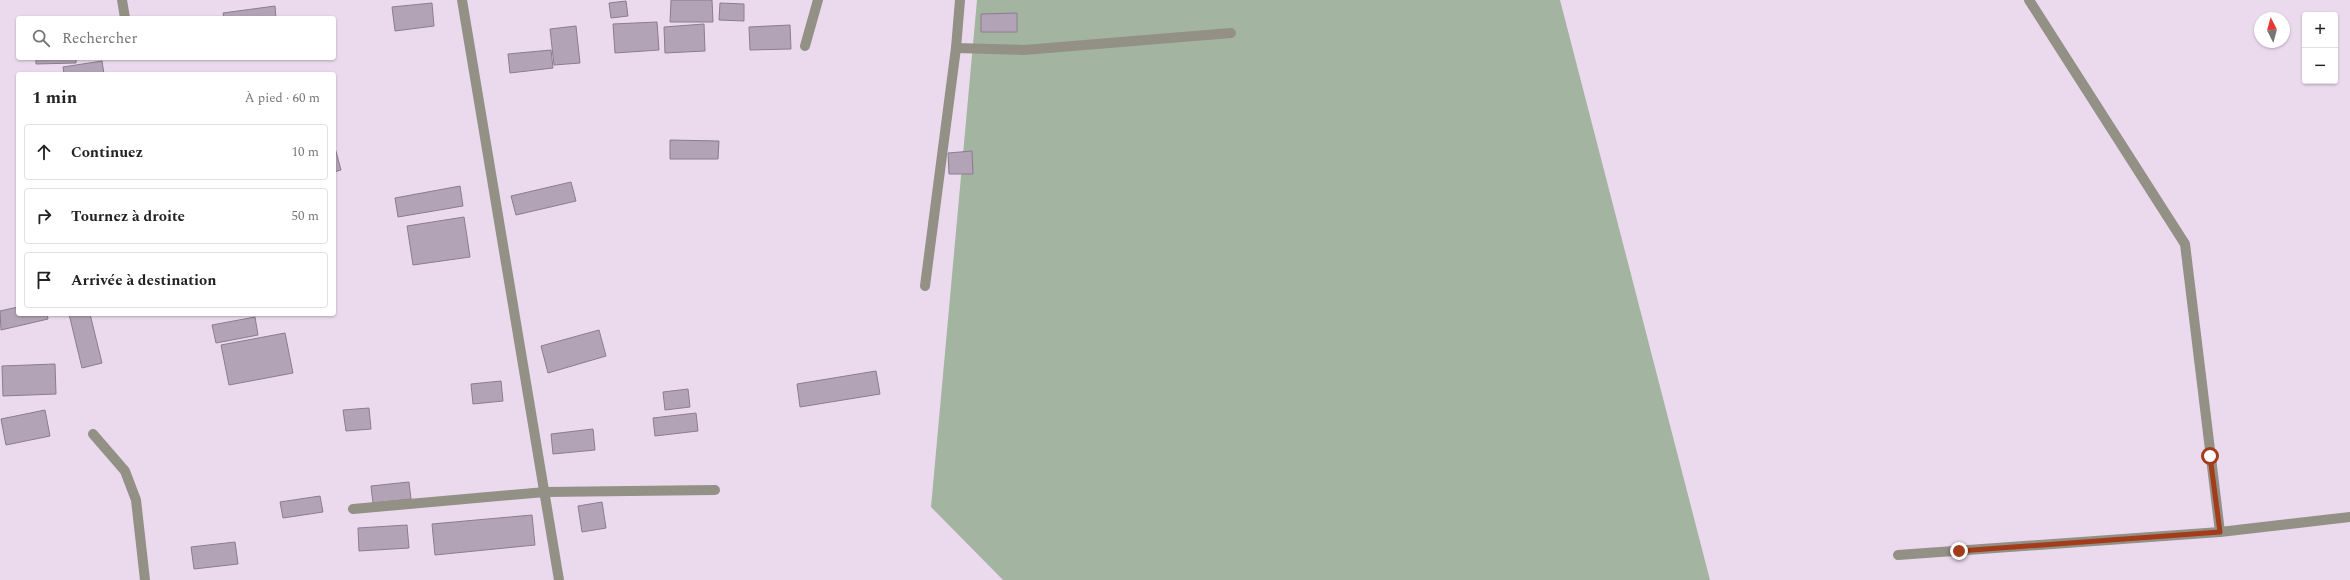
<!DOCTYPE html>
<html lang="fr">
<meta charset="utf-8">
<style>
body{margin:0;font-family:Spectral,serif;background:#f6f6f6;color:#222}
.controls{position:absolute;right:12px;top:12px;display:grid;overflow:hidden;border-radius:4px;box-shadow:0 1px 3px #0004}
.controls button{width:36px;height:36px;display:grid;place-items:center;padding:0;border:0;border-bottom:1px solid #e0e0e0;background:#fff;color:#222;font:20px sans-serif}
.compass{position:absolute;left:2254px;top:12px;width:36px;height:36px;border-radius:50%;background:#fff;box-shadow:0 1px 3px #0004;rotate:354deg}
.stop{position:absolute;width:12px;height:12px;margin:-9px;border:3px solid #a33c1a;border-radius:50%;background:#fff}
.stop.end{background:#a33c1a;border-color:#fff;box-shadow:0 1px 4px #0008}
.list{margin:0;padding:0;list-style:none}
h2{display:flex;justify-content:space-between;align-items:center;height:52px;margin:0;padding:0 16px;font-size:17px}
h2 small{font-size:13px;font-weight:400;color:#767676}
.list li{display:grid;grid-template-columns:26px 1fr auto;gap:12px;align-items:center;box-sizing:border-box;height:56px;margin:0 8px 8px;padding:0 8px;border:1px solid #e0e0e0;border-radius:4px}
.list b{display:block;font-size:15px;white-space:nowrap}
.list em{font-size:13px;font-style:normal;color:#767676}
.icon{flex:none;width:22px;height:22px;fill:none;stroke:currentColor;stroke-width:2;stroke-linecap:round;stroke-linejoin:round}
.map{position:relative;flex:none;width:2350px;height:580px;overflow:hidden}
.search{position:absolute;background:#fff;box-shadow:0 1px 3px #0004;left:16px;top:16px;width:320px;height:44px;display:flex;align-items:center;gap:10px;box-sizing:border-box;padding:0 14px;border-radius:4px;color:#767676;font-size:15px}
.panel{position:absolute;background:#fff;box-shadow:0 1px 3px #0004;left:16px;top:72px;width:320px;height:244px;border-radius:4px}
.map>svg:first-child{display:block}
.green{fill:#a3b4a0}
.building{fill:#b3a3b6;stroke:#8b7c8e}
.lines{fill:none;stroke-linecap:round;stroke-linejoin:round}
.service{stroke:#939086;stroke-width:10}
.minor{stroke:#939086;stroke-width:10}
.route{stroke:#a33c1a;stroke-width:5}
</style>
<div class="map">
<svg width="2350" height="580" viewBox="0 0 2350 580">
<rect width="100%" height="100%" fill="#ebdaee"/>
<path class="green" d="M977,0H1560L1710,580H1003L931,507Z"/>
<g class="building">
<path d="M671,0H712L713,22H670Z"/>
<path d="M626,1L628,16L611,18L609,3Z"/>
<path d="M432,3L434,26L395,31L392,7Z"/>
<path d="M720,3L744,4V21L719,20Z"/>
<path d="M275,6L276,18H224L223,13Z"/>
<path d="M1017,13V32H981V14Z"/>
<path d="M657,22L659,50L615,53L613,24Z"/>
<path d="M704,24L705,51L665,53L664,27Z"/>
<path d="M790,25L791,49L750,50L749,27Z"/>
<path d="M576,26L580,63L554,65L550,29Z"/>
<path d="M551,50L553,68L510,73L508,54Z"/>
<path d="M36,58H76V63L36,64Z"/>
<path d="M102,61L104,74H64L63,67Z"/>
<path d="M670,140L719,141L718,159H670Z"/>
<path d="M334,144L341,170L334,172Z"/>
<path d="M972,151L973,174H949L948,153Z"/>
<path d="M571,182L576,201L516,215L511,196Z"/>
<path d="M460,186L463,206L398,217L395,198Z"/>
<path d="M464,217L470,257L413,265L407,226Z"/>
<path d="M18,307V314H47L48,319L1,330L0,311Z"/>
<path d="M69,314H90L102,363L82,368Z"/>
<path d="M255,317L258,335L216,343L212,325Z"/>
<path d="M599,330L606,356L548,373L541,346Z"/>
<path d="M285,333L293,373L229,385L221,345Z"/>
<path d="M55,364L56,394L3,396L2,366Z"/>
<path d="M876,371L880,394L800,407L797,384Z"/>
<path d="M501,381L503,401L473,404L471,384Z"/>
<path d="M688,389L690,407L665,410L663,392Z"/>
<path d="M369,408L371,429L346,431L343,410Z"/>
<path d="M45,410L50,436L6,445L1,419Z"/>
<path d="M696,413L698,431L655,436L653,418Z"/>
<path d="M593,429L595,450L553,454L551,434Z"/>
<path d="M409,482L411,499L373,503L371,486Z"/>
<path d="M320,496L323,512L283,518L280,502Z"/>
<path d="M602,502L606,528L582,532L578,506Z"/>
<path d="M532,515L535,545L435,555L432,524Z"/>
<path d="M407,525L409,548L359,551L358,528Z"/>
<path d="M235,542L238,564L194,569L191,547Z"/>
</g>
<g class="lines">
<path class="service" d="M122,0L125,18"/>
<g class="minor">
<path d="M462,0L559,580"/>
<path d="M2029,0L2185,244L2220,532L2350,517"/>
<path d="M805,46L818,0"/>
<path d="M956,48L1024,50L1231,33"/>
<path d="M925,286L956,48L960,0"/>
<path d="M93,434L125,471L136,500L145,580"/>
<path d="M353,509L545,492L715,490"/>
<path d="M1898,555L2220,532"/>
</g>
</g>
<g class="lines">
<path class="route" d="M1959,551L2220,532L2210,456"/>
</g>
</svg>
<div class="controls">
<button>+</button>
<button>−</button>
</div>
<svg class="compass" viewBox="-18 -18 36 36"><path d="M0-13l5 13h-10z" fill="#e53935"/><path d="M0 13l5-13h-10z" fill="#767676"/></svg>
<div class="stop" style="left:2210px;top:456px"></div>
<div class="stop end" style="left:1959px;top:551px"></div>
<div class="search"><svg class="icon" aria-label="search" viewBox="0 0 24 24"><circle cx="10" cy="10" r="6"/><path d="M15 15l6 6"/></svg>Rechercher</div>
<section class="panel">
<h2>1 min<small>À pied · 60 m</small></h2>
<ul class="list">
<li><svg class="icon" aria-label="ahead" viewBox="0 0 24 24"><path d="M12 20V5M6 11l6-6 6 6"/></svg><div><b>Continuez</b></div><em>10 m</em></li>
<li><svg class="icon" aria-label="right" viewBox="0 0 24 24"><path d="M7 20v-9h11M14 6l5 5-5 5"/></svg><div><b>Tournez à droite</b></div><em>50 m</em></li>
<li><svg class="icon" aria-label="arrive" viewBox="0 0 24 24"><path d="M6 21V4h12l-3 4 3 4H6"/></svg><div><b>Arrivée à destination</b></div></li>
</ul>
</section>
</div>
